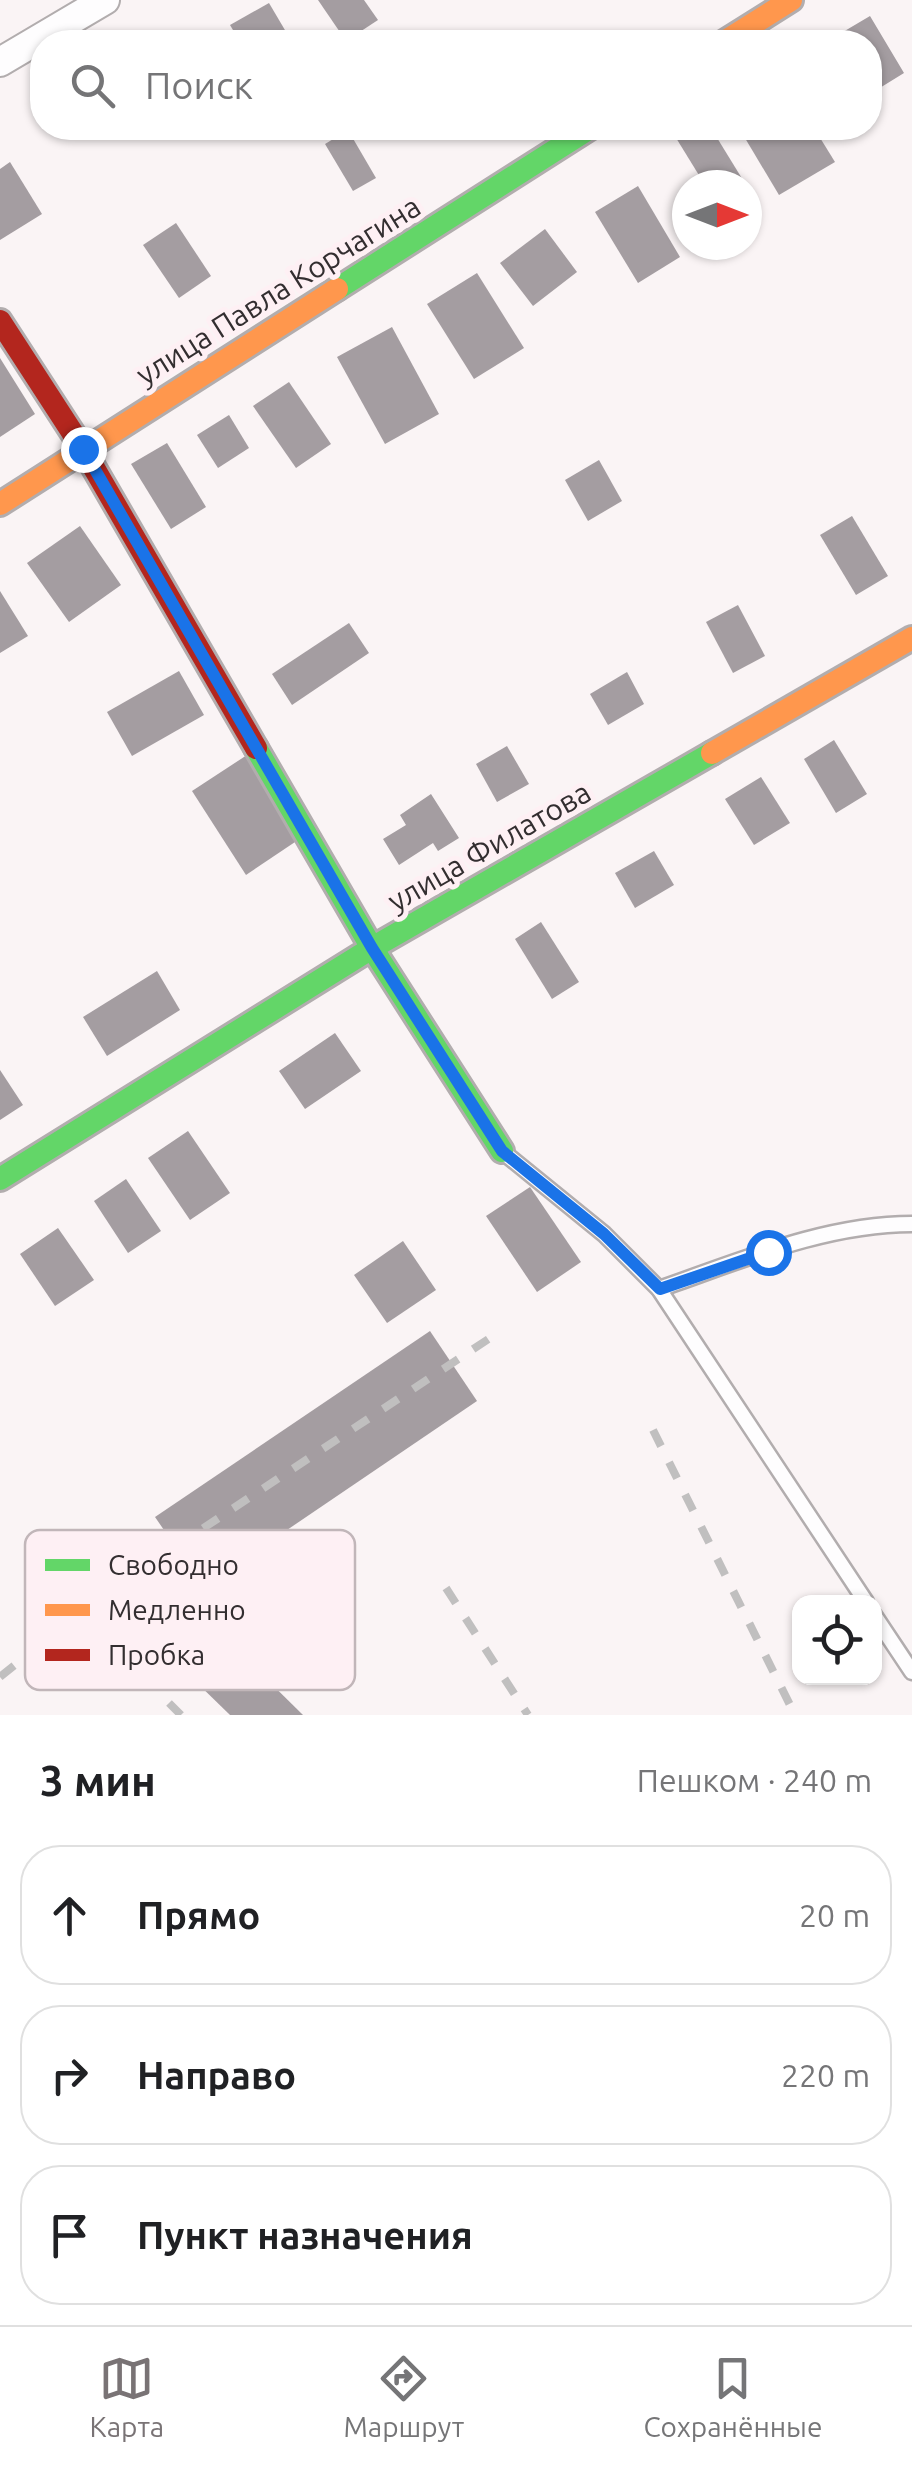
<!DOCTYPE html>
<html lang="ru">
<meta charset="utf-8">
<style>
body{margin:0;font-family:Ubuntu,sans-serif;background:#f6f6f6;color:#202124}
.controls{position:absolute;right:30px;bottom:30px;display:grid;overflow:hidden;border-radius:20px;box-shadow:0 2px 8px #0004}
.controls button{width:90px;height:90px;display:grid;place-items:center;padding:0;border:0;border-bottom:2px solid #e0e0e0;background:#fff;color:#202124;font:50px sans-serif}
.compass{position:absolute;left:672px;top:170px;width:90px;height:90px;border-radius:50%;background:#fff;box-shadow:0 2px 8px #0004;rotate:90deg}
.stop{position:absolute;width:30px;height:30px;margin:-22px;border:8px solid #1a73e8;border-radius:50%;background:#fff}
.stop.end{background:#1a73e8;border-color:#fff;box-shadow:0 2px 10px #0008}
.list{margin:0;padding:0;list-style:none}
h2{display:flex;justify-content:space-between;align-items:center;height:130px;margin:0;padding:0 40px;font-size:42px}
h2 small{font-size:32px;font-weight:400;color:#757577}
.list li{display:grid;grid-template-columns:65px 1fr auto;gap:30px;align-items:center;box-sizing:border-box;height:140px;margin:0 20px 20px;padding:0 20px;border:2px solid #e0e0e0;border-radius:40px}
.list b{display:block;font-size:38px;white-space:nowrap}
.list em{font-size:32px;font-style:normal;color:#757577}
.icon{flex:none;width:55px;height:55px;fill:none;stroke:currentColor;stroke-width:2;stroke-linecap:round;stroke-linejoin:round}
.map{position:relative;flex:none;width:912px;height:1715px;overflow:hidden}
.search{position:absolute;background:#fff;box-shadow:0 2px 8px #0004;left:30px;right:30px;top:30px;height:110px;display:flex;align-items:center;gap:25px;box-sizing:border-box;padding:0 35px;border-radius:40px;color:#757577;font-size:38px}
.sheet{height:610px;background:#fff}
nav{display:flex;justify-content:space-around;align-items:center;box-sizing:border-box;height:140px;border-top:2px solid #e0e0e0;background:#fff;font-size:28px;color:#757577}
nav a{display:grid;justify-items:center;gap:5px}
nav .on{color:#797375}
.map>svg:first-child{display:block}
.building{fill:#a49da1}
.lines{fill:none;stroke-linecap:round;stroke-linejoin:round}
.lane-casing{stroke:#b2adae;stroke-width:19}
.street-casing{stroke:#b2adae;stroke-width:32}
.fast-casing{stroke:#b2adae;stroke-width:28}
.slow-casing{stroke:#b2adae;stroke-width:28}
.jam-casing{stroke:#b2adae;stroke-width:28}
.lane{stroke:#fefdfe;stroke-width:14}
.street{stroke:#fefdfe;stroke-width:28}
.fast{stroke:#63d668;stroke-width:22}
.slow{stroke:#ff974d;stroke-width:22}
.jam{stroke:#b3261e;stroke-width:22}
.rail{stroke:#c0bfbf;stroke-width:8;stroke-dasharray:18 18;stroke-linecap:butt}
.route{stroke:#1a73e8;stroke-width:12}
.labels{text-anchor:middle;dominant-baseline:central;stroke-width:10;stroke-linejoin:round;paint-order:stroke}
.street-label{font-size:30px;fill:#332e30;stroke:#fef0f4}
.key{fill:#fef0f4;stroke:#c1b6b9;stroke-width:2.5}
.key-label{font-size:28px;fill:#332e30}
</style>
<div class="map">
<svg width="912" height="1715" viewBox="0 0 912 1715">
<rect width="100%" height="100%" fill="#faf4f5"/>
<g class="building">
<path d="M318,0H364L378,20L346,41Z"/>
<path d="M269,3L292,42H240L230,25Z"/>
<path d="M870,16L904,73L870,94V42H826Z"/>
<path d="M682,128H711L746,185H705L673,133Z"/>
<path d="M739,128H814L835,162L779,195Z"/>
<path d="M348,130L376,178L353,191L325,144Z"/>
<path d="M10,162L42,214L0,240V169Z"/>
<path d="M638,186L680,257L638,283L595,212Z"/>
<path d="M176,223L211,276L179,298L143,245Z"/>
<path d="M545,229L577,272L533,306L500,263Z"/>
<path d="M477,273L524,348L474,379L427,304Z"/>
<path d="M392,327L439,414L385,444L337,357Z"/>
<path d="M0,358L35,414L0,437Z"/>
<path d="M289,382L331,444L296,468L253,406Z"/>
<path d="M229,415L249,448L218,468L197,435Z"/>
<path d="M167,443L206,507L171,529L131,464Z"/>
<path d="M599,460L622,501L588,521L565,480Z"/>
<path d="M852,516L888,576L856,595L820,535Z"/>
<path d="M80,526L121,585L69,622L27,563Z"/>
<path d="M0,591L28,636L0,653Z"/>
<path d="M738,605L765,656L733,673L706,622Z"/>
<path d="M349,623L369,653L292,705L272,674Z"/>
<path d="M179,671L204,715L132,756L107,712Z"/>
<path d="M627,672L644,704L608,725L590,694Z"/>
<path d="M834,740L867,794L836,813L804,759Z"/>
<path d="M507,746L529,784L497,802L476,764Z"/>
<path d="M247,755L301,838L246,875L192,791Z"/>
<path d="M761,777L790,823L754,845L725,799Z"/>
<path d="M431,794L459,838L438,851L433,843L399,865L383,839L406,825L400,815Z"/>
<path d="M654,851L674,885L635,908L615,873Z"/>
<path d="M541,922L579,982L552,999L515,939Z"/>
<path d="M157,971L180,1010L107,1056L83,1017Z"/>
<path d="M335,1033L361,1071L305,1109L279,1071Z"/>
<path d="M0,1070L23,1105L0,1120Z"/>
<path d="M188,1131L230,1193L190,1220L148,1158Z"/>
<path d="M126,1179L161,1231L128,1253L94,1201Z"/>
<path d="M530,1187L581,1262L537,1292L486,1216Z"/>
<path d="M58,1228L94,1280L55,1306L20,1254Z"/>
<path d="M403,1241L436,1290L387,1323L354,1275Z"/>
<path d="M430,1331L477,1401L203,1587L155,1517Z"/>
<path d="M227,1640L303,1715H230L191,1677Z"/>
</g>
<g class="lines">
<g class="lane-casing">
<g id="lane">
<path d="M503,1152L604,1234L659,1289L866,1602"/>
<path d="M659,1289C740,1261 825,1224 912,1224"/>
<path d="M874,1615L912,1672"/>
</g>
</g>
<g class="street-casing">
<path id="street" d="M0,62L105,0"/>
</g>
<g class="fast-casing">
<g id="fast">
<path d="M337,289L590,128"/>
<path d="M256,748L372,948L502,1151"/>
<path d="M0,1179L372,948L712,753"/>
</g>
</g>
<g class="slow-casing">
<g id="slow">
<path d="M724,42L791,0"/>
<path d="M0,504L337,289"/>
<path d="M712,753L912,638"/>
</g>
</g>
<g class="jam-casing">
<path id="jam" d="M0,321L83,449L256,748"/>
</g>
<use href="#lane" class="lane"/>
<use href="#street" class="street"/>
<use href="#fast" class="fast"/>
<use href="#slow" class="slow"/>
<use href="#jam" class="jam"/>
<g class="rail">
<path d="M653,1430L795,1715"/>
<path d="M446,1588L528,1715"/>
<path d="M0,1677L101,1596L490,1338"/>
<path d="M169,1703L181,1715"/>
</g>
</g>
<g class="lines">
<path class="route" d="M83,449L372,948L502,1151L604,1234L660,1289L768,1252"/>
</g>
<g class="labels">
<g class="street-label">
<text transform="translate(278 290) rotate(-32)">улица Павла Корчагина</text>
<text transform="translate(489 846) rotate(-30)">улица Филатова</text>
</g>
</g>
<rect x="25" y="1530" width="330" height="160" rx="15" class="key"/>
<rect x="45" y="1559" width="45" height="12" fill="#63d668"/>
<rect x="45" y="1604" width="45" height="12" fill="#ff974d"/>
<rect x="45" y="1649" width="45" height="12" fill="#b3261e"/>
<g class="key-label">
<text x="108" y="1575">Свободно</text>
<text x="108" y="1620">Медленно</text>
<text x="108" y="1665">Пробка</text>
</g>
</svg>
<div class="controls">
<button><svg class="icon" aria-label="locate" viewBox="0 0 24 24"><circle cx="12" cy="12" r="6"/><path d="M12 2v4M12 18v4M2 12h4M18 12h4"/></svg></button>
</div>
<svg class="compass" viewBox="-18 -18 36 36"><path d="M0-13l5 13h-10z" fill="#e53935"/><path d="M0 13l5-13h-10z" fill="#757577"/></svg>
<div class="stop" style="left:768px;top:1252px"></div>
<div class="stop end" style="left:83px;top:449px"></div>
<div class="search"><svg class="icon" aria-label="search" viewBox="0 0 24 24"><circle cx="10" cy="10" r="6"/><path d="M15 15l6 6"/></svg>Поиск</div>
</div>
<section class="sheet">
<h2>3 мин<small>Пешком · 240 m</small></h2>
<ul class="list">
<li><svg class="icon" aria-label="ahead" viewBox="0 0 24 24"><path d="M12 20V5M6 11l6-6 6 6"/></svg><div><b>Прямо</b></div><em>20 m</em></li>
<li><svg class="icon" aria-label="right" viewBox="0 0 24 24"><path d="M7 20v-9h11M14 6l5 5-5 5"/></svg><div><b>Направо</b></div><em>220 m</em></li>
<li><svg class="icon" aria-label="arrive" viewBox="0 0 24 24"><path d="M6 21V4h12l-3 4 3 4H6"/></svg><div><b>Пункт назначения</b></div></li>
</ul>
</section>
<nav>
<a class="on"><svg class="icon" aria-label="map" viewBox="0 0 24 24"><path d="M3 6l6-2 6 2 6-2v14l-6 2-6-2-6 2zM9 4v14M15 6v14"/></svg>Карта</a>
<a><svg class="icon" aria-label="directions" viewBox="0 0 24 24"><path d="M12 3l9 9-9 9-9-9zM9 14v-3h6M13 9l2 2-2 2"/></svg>Маршрут</a>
<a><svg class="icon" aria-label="saved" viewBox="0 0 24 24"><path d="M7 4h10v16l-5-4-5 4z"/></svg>Сохранённые</a>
</nav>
